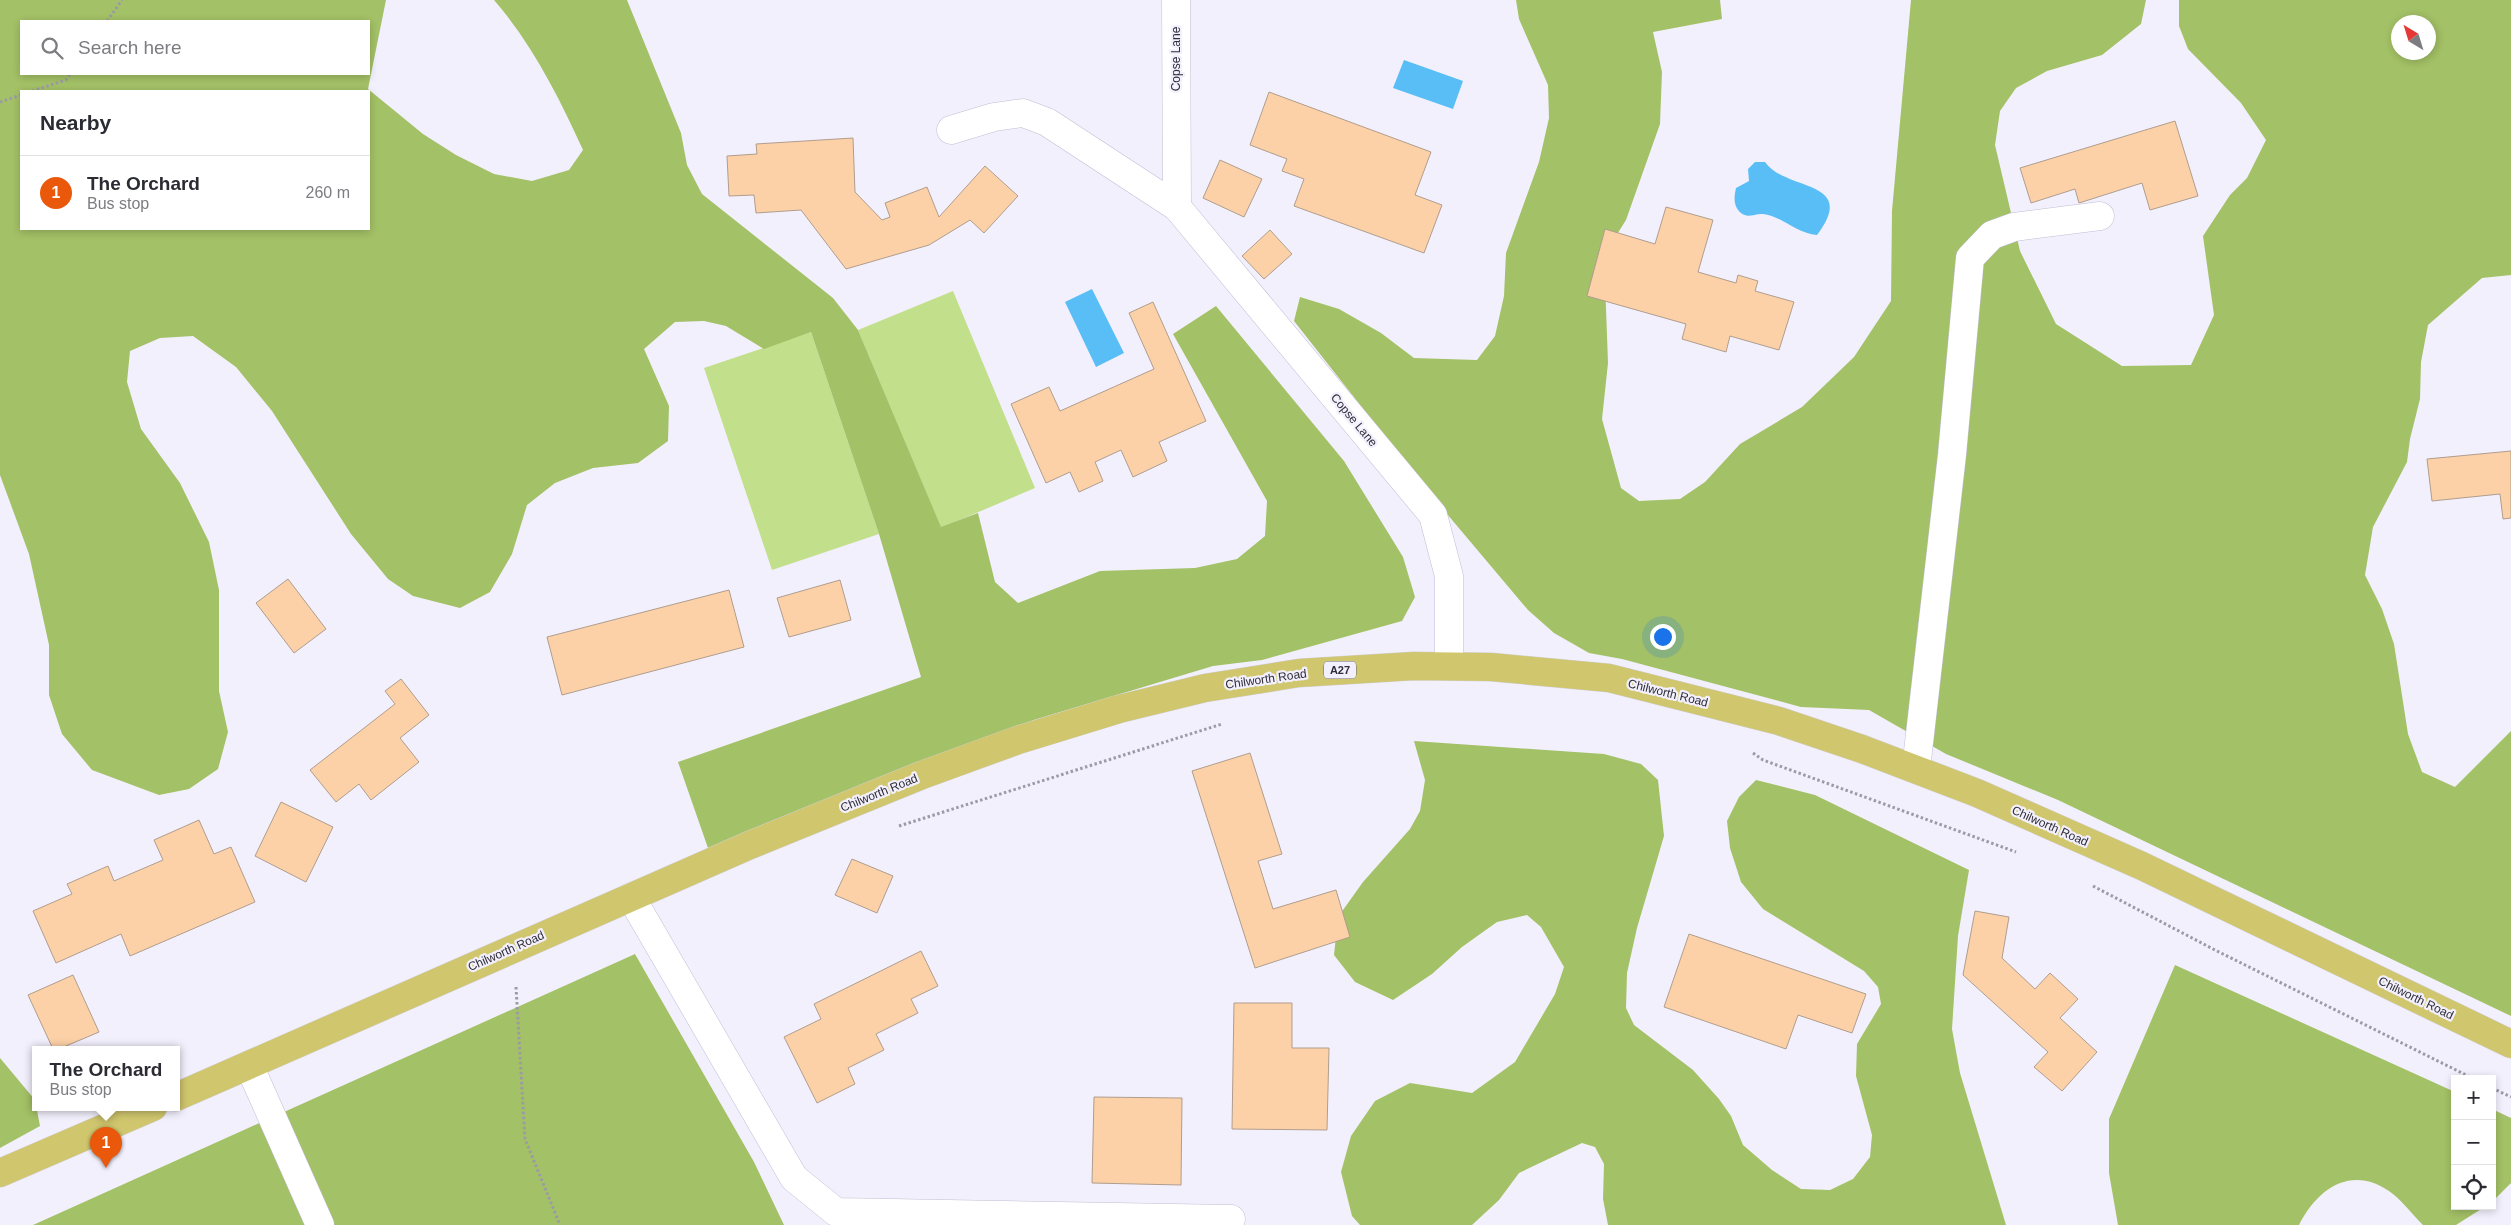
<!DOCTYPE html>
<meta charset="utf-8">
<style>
body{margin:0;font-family:Helvetica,sans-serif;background:#f7f7f7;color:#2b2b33}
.controls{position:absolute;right:15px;bottom:15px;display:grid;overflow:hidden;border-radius:0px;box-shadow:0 2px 8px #0003}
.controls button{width:45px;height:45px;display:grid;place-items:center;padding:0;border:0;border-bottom:1px solid #e1e1e2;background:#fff;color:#2b2b33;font:25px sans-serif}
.compass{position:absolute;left:2391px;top:15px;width:45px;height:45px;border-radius:50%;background:#fff;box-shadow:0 2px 8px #0003;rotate:322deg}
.you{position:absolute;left:1662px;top:636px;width:18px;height:18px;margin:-12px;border:4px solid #fff;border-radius:50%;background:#1a73e8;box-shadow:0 0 0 8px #1a73e833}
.badge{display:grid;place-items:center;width:32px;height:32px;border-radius:50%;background:#ea580c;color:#fff;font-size:16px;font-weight:700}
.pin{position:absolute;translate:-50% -41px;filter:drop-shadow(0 1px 2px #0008)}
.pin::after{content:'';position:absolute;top:26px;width:18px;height:15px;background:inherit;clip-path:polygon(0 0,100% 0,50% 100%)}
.popup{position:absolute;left:32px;top:1046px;width:148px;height:65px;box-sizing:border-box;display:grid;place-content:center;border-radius:0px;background:#fff;filter:drop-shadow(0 1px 4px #0005);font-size:16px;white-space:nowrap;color:#7c7c81}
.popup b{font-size:19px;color:#2b2b33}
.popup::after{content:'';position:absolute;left:50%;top:100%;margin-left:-10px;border:10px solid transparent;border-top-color:#fff}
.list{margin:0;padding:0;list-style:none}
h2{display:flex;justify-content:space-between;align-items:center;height:65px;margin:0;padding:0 20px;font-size:21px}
h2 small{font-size:16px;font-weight:400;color:#7c7c81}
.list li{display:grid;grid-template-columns:32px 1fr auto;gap:15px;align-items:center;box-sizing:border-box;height:75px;padding:0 20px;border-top:1px solid #e1e1e2}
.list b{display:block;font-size:19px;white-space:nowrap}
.list p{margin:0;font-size:16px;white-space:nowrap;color:#7c7c81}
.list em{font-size:16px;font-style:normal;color:#7c7c81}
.icon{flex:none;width:28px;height:28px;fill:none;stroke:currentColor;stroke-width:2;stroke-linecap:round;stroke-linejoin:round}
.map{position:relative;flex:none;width:2511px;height:1225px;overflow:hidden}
.search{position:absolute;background:#fff;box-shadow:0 2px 8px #0003;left:20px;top:20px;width:350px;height:55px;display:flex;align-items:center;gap:12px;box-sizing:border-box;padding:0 18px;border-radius:0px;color:#7c7c81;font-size:19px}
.panel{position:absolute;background:#fff;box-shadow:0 2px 8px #0003;left:20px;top:90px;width:350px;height:140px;border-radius:0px}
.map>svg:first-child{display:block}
.green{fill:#c2df8b}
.forest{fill:#a3c166;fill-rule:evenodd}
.water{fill:#59bef5}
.building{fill:#fdd1a7;stroke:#af9d8d}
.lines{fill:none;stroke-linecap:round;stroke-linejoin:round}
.minor-casing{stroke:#c2bdd3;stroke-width:29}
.major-casing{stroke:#d1d1d3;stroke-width:29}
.path{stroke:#9c9aa5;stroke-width:3;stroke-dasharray:2.5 2.5;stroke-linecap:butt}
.minor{stroke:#fff;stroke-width:28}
.major{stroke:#d0c66e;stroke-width:28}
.labels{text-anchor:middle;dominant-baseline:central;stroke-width:4.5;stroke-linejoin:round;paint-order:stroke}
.shield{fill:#f3f0fd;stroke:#6a6872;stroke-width:1}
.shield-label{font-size:11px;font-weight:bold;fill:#2f2d36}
.street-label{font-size:12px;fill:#2f2d36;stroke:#f3f0fd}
</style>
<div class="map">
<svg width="2511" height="1225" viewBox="0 0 2511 1225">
<rect width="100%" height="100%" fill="#f3f0fd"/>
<g class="green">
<path d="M953,291L1035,488L941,528L858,330Z"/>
<path d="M811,332L879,534L772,570L704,368Z"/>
</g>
<g class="forest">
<path d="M0,0H386L368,89L423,134L456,155L494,174L532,181L569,170L583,150C559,97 532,44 494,0H627L681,133L687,165L702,194L833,298L858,330L941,527L978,513L995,582L1018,603L1100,571L1195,568L1237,559L1265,536L1267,501L1173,334L1216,306L1344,461L1403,557L1415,597L1402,621L1262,660L1213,666L1034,720L708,848L678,762L921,677L879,534L811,332L764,349L726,326L704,321L675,322L644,349L669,406L668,441L638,463L593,468L555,483L527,505L512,554L490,592L460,608L413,596L388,579L351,534L272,411L236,367L193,336L160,338L130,351L127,382L141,429L180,483L209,542L219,590V691L228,732L218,769L189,789L159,795L92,770L62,734L49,695V645L29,554L0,475ZM21,21H369V74H21ZM21,91H369V229H21Z"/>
<path d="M1516,0H1720L1722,19L1653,32L1662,72L1660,124L1626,220L1604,255L1608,363L1602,419L1621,488L1639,501L1680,499L1705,482L1740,444L1802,407L1854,357L1891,301L1892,211L1911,0H2146L2141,24L2102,55L2047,71L2016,88L2000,111L1995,145L2020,251L2056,324L2122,366L2191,365L2214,315L2203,236L2230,195L2247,178L2266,140L2241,103L2188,49L2179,26V0H2511V275L2482,278L2428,325L2421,362L2420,399L2410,439L2407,462L2373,527L2365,575L2382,609L2394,644L2408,734L2422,772L2455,787L2511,731V1016L2058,800L1946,754L1869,710L1801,707L1622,659L1589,653L1554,633L1528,610L1431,495L1294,321L1300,297L1339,309L1381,333L1414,358L1477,360L1495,336L1504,296L1506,253L1539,162L1549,118L1548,85L1519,19ZM2398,22H2428V52H2398Z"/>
<path d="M1414,741L1604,754L1641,764L1658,780L1664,836L1637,928L1627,973L1626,1008L1634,1025L1693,1070L1719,1099L1731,1116L1743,1145L1772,1170L1801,1189L1830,1190L1853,1179L1870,1157L1872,1135L1856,1076L1857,1044L1881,1004L1878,987L1864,971L1763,909L1741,882L1730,848L1727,821L1739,797L1756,780L1815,795L1969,870L1958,936L1952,1029L1960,1073L2006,1225H1608L1603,1199L1604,1164L1595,1147L1582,1143L1519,1173L1499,1200L1472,1225H1360L1352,1216L1341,1172L1351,1136L1375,1101L1410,1083L1472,1093L1515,1062L1555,994L1564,967L1541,927L1527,915L1497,922L1462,947L1432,974L1393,1000L1355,982L1334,955L1338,917L1363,882L1410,829L1420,811L1425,780Z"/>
<path d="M635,954L754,1162L784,1225H33Z"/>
<path d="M2175,965L2455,1092V1206H2486L2456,1225H2423C2413,1215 2404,1203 2393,1194C2354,1164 2319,1186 2299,1225H2118L2109,1173V1119Z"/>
<path d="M0,1058L35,1100L40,1126L0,1148Z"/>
<path d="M2492,1109L2511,1118V1183L2492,1202Z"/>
</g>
<g class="water">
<path d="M1404,60L1463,81L1453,109L1393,88Z"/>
<path d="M1755,162H1765C1786,192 1859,179 1817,235C1797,234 1782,216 1763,214C1755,213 1748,219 1741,213C1733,206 1734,197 1736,188L1749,181L1748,169Z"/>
<path d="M1092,289L1124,353L1096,367L1065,302Z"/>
</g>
<g class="building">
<path d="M1269,92L1431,152L1415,195L1442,205L1424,253L1294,206L1304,179L1282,171L1287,159L1250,145Z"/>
<path d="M2175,121L2198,196L2150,210L2142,183L2079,203L2075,189L2031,203L2020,168Z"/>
<path d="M853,138L855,192L882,220L890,217L885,203L927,187L939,217L985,166L1018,196L984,233L970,220L929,245L846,269L801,210L756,213L754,195L729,196L727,156L757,154L756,144Z"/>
<path d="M1220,160L1262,179L1244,217L1203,198Z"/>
<path d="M1666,207L1713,220L1698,272L1736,283L1738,275L1758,281L1755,291L1794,302L1779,350L1730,336L1726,352L1682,339L1686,324L1587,296L1605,229L1655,244Z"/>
<path d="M1270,230L1292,254L1264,279L1242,256Z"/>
<path d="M1153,302L1206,421L1159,442L1167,461L1133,477L1121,450L1095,462L1103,481L1079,492L1070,472L1046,483L1011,404L1049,387L1060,411L1154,369L1129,313Z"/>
<path d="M2511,451V518L2503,519L2500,494L2432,501L2427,459Z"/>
<path d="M288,579L326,629L294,653L256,603Z"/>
<path d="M840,580L851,620L789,637L777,598Z"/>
<path d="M729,590L744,647L562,695L547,637Z"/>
<path d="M401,679L429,715L400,738L419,762L371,800L359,784L336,802L310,770L395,704L385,691Z"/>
<path d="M1250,753L1282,854L1258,861L1273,909L1336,890L1350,937L1255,968L1192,771Z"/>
<path d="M281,802L333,827L306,882L255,856Z"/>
<path d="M199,820L214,854L231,847L255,902L130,956L121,934L56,963L33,911L72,894L67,884L108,866L114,881L163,860L154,840Z"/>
<path d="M852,859L893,876L877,913L835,895Z"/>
<path d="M1975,911L2009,917L2002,958L2035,989L2050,973L2078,999L2060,1018L2097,1052L2062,1091L2034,1067L2048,1052L1963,975Z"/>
<path d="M1689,934L1866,994L1852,1033L1798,1015L1786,1049L1664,1007Z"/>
<path d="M921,951L938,986L911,999L918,1013L876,1034L884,1050L848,1068L855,1084L817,1103L784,1037L821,1019L814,1004Z"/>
<path d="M73,975L99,1032L59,1049H53L28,995Z"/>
<path d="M1234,1003H1292V1048H1329L1327,1130L1232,1129Z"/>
<path d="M1094,1097L1182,1098L1181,1185L1092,1183Z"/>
</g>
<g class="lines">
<g class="minor-casing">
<g id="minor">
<path d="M1176,0L1177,207"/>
<path d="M951,130L994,117L1023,113L1047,122L1177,207L1433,515L1449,576V666"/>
<path d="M1916,769L1952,455L1970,258L1992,235L2014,227L2100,216"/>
<path d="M631,897L794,1178L836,1212L1231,1219"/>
<path d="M249,1065L320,1225"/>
</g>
</g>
<g class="major-casing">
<g id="major">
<path d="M176,1097L750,845L922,775L1018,740L1119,709L1205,688L1299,673L1414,666L1491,667L1609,678L1779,721L1862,749L1977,793L2142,866L2511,1044"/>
<path d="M0,1173L153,1107"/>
</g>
</g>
<g class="path">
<path d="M107,21L122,0"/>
<path d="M32,91L66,80L70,74"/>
<path d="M0,102L21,95"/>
<path d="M1753,753L1763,760L2016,852"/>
<path d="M899,826L1222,724"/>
<path d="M2093,886L2215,950L2474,1079"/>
<path d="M516,987L525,1139L560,1225"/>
<path d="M2492,1088L2511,1097"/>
</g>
<use href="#minor" class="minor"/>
<use href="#major" class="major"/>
</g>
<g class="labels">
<rect class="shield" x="1324" y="661.5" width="32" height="17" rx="4"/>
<g class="shield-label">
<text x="1340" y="670">A27</text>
</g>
<g class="street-label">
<text transform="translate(1176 59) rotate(-90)">Copse Lane</text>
<text transform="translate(1354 420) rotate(50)">Copse Lane</text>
<text transform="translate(1266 679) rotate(-8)">Chilworth Road</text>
<text transform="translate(1668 693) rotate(14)">Chilworth Road</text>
<text transform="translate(879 793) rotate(-22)">Chilworth Road</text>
<text transform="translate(2050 826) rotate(24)">Chilworth Road</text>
<text transform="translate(506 951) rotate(-24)">Chilworth Road</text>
<text transform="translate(2416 998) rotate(26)">Chilworth Road</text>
</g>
</g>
</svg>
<div class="controls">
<button>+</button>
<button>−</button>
<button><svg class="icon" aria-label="locate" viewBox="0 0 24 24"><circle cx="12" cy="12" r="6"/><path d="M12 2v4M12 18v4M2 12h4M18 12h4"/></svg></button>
</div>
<svg class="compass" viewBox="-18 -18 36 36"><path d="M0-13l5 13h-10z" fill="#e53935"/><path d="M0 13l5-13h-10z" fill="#7c7c81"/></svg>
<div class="you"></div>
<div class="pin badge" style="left:106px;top:1168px">1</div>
<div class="popup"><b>The Orchard</b>Bus stop</div>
<div class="search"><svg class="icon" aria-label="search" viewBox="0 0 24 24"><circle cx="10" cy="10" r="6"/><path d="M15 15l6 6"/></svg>Search here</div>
<section class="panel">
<h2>Nearby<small></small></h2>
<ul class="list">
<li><span class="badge">1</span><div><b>The Orchard</b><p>Bus stop</p></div><em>260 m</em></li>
</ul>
</section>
</div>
